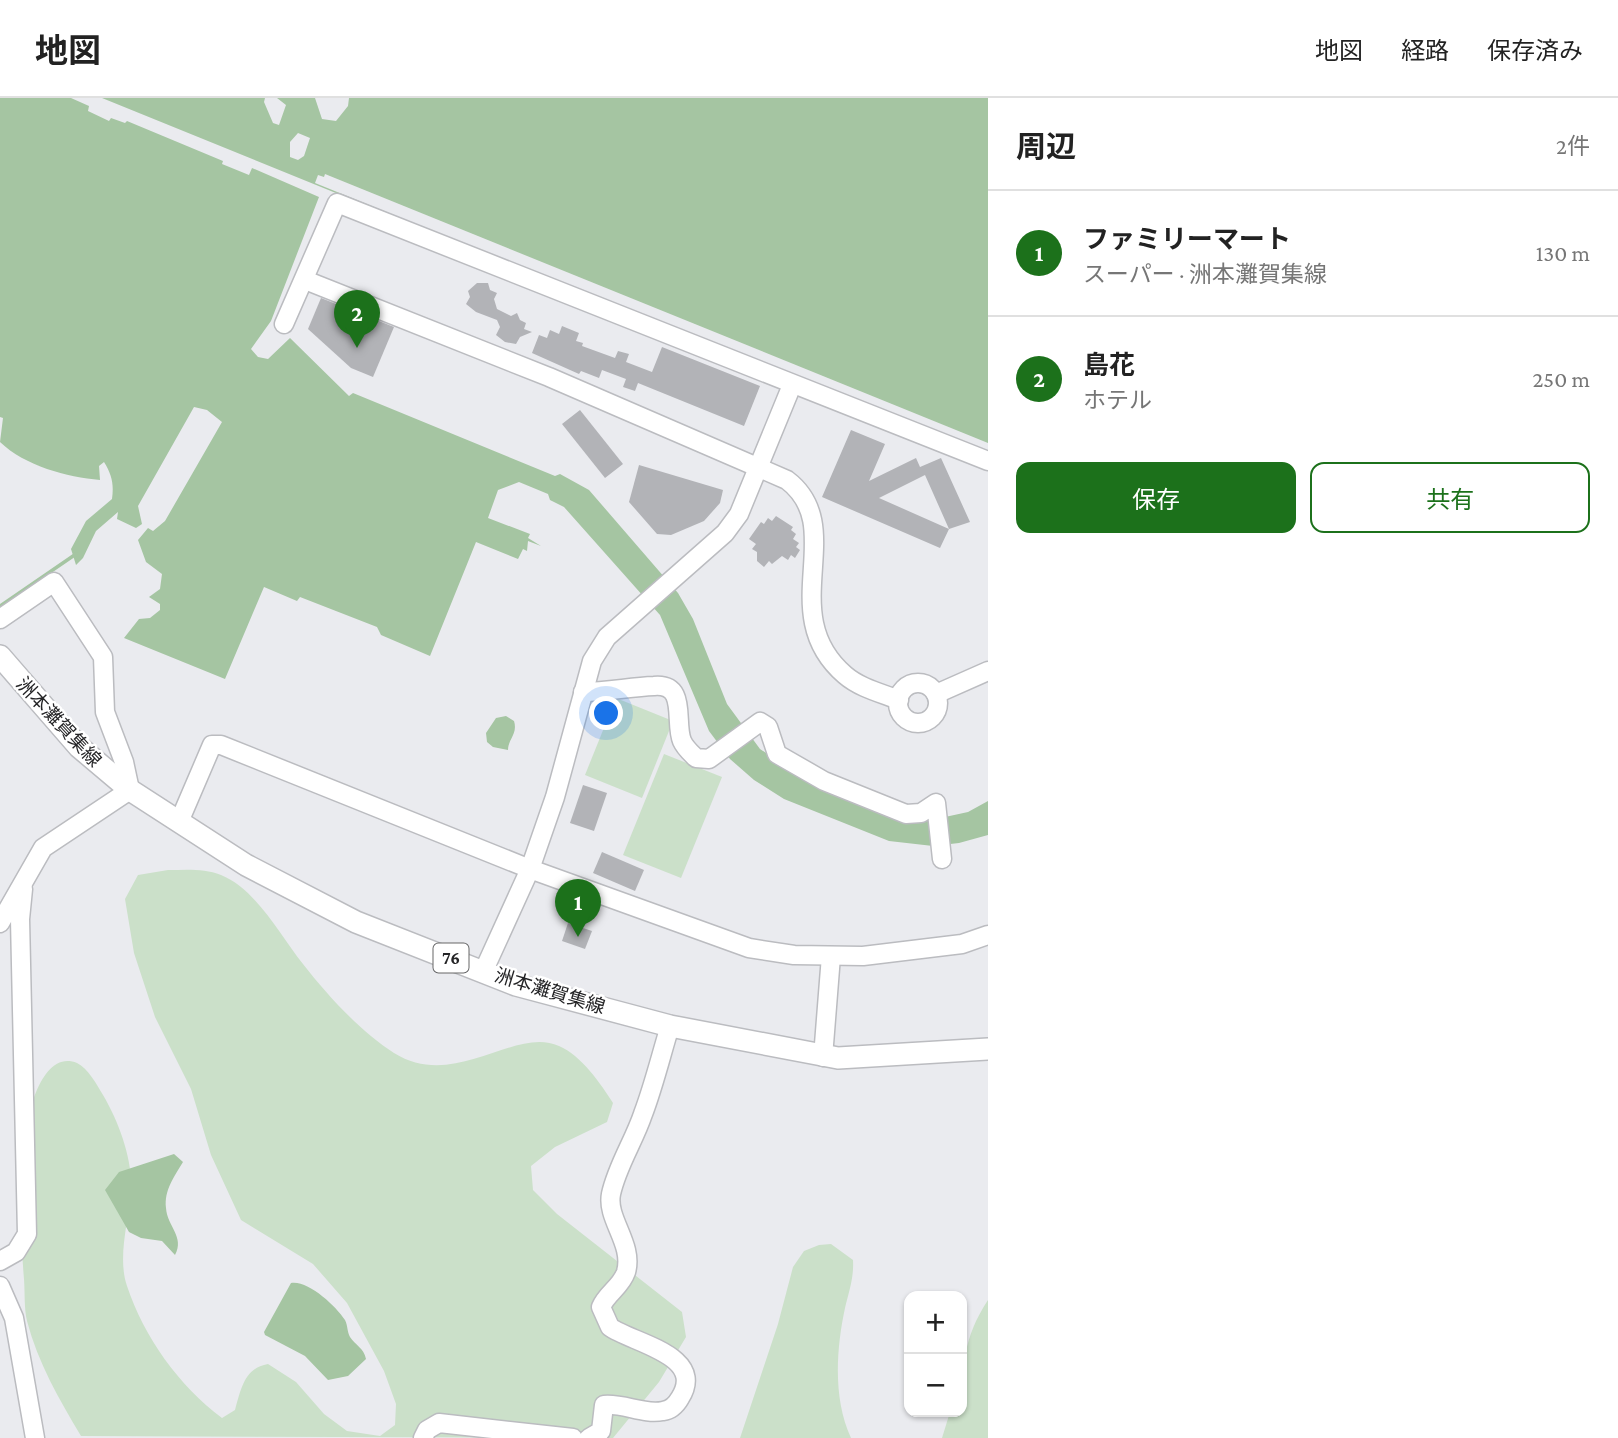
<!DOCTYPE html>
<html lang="ja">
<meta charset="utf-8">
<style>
body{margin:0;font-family:"Crimson Pro","Noto Sans JP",serif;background:#f6f6f6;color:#222}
.controls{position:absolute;right:21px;bottom:21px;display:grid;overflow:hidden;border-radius:14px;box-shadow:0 2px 5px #0004}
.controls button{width:63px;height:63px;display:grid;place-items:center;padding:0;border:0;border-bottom:2px solid #e0e0e0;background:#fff;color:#222;font:35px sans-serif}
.you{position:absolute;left:607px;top:616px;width:24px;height:24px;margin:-18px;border:5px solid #fff;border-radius:50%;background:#1a73e8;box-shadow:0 0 0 10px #1a73e833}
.badge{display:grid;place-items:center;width:46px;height:46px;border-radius:50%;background:#1c711b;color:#fff;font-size:23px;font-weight:700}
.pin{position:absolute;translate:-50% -58px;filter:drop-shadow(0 2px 4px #0008)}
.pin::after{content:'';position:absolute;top:37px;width:24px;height:21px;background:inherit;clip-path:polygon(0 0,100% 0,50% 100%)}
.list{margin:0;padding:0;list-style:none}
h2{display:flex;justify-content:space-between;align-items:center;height:91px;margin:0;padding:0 28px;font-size:30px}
h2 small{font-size:23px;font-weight:400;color:#767676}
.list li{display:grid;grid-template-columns:46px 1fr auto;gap:21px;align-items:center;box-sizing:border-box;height:126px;padding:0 28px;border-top:2px solid #e0e0e0}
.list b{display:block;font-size:26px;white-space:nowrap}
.list p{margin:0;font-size:23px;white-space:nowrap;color:#767676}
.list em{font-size:23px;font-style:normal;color:#767676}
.actions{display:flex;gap:14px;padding:21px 28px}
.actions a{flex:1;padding:16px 0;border:2px solid #1c711b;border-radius:14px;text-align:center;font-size:24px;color:#1c711b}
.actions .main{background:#1c711b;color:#fff}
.map{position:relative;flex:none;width:988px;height:1340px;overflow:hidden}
header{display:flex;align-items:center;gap:42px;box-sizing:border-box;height:98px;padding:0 35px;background:#fff;border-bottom:2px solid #e0e0e0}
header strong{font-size:33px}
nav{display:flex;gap:38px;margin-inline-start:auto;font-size:24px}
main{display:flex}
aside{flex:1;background:#fff}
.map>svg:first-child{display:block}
.green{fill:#cbe0c9}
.water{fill:#a5c5a2;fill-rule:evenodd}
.pier{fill:#eaebef}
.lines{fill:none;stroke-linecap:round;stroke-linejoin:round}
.stream{stroke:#a5c5a2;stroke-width:3.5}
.building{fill:#b2b3b7;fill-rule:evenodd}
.minor-casing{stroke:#bbbcc0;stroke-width:21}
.major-casing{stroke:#bbbcc0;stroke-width:24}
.minor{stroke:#fff;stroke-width:18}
.major{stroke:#fff;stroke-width:21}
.labels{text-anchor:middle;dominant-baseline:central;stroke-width:5;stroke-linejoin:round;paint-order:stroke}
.shield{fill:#fff;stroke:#666667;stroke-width:2}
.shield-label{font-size:18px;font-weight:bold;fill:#242426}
.street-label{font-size:19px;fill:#242426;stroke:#fff}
</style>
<header>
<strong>地図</strong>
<nav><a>地図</a><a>経路</a><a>保存済み</a></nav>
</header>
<main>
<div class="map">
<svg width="988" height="1340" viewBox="0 0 988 1340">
<rect width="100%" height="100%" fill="#eaebef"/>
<g class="green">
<path d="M616,600L673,623L642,700L585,677Z"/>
<path d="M664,656L722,679L681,780L623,757Z"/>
<path d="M168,772C185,772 204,770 221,777C256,791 280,837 303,866C328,898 360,933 394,955C455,993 514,928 559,948C581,957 601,986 613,1005L607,1024L555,1049L531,1068L533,1092L557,1116L682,1214L686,1239L659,1284L613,1340L81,1338C59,1301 38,1265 27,1223C24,1210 25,1195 24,1181C20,1136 21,1093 23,1048C25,1025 40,950 77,965C88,970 97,987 103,997C119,1024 133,1062 131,1093C129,1122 117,1159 127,1188C144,1239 179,1288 222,1320L235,1312C241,1292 244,1270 268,1266L296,1284L324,1316L347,1333L380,1338L395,1327L396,1306L384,1273L347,1205L313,1166L241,1122L211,1057L191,991L155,919L134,855L125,801L138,777Z"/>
<path d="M831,1146L853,1162C854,1180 849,1193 845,1210C836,1252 833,1301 851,1340H740L778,1226L793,1169L804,1153L819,1147Z"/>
<path d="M988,1202V1340H942L950,1314H962C962,1269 963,1240 988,1202Z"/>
</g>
<g class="water">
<path d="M0,0H71L89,8L88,13L109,23L111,20L125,25L127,23L223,63L222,66L249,77L252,70L319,99L271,223L251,251L258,259L268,261L290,240L349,298L353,295L555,378L560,376L589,392L678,495L693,521L727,606L760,651L801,678L945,719L968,714L988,703V737L959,745L933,748L889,743L784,701L754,682L730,661L709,633L660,517L564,409L550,402L548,396L519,384L498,392L488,420L530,436L528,440L541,448L528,443L527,453L523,451L518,461L476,444L430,558L381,537L377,529L300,499L297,503L264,489L225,581L124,540L139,521L150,520L160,512V506L149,499L160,491L162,476L146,464L138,442L148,430L153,433L165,423L222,324L207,312L194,309L138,408L142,426L136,430L117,421L118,414L96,433L83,460L76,467L71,451L86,423L112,401C114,386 112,377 104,364L99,368L100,382C67,379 25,368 0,344L3,320L0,319Z"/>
<path d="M102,0H265L264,4L273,25L279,27L286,7L277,0H315L322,21L336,23L348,8L349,0H988V360ZM298,35L310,40L304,58L298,62L290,59V44Z"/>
<path d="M506,618L514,623C518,636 508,641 508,652L493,649L487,644L486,635L496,620Z"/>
<path d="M174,1056L183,1064C174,1079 164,1092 166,1110C167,1128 185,1139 175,1157L162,1143L141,1140L129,1134L105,1092L119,1074Z"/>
<path d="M291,1185C308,1182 336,1208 345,1222C348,1228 347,1234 350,1239C355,1247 364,1250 366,1261L348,1278L328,1282L305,1258L265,1237L264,1234Z"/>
</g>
<path class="pier" d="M325,76L988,345V358L315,85L318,77L324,79Z"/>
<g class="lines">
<path class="stream" d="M0,508L76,456"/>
</g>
<g class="building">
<path d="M477,185H488L490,192L497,195L494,201L497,211L511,218L517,215L520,222L526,225L524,231L532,234L520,239L516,246L505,244L496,237L500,229L497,222L476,214L466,206L470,199L468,193Z"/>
<path d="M321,200L394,229L373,279L351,270L308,231Z"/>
<path d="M562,228L579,235L576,243L583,245L582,248L615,260L618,253L629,256L626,264L652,274L662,249L760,288L744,328L638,285L635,293L623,289L626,281L602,272L599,280L581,273L579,276L532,255L539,237L547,240L550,232L559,236Z"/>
<path d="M580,312L623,366L605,380L562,326Z"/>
<path d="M851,332L885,346L869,383L916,360L920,369L941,360L970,424L949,431L940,450L822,399ZM925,377L949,431L879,400Z"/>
<path d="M639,367L723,392L720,405L704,423L671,437L657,436L629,404Z"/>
<path d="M776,418L793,429L791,432L796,436L793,441L799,445L796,449L800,452L795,460L791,457L788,462L782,458L772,466L769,463L764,469L757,463V454L752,451L756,446L749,441L761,424L764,426L768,420L772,423Z"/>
<path d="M583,687L607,695L594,733L570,725Z"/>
<path d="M602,754L644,772L635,793L593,775Z"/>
<path d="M568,825L592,833L585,851L562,843Z"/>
</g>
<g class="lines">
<g class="minor-casing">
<g id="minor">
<path d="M305,182L549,279L787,382C850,430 773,515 845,577C860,590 881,595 899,602"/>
<path d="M284,226L337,105L988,363"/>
<path d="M0,521L54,484L103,559L105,614L124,664L130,692L43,750L0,825"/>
<circle cx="918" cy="605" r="20"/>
<path d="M583,594C607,594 630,589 654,588C688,585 674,624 682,643C685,650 691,655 696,660L709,661L760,624L768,629L777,656L824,683L906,716L921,715L936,705L942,761"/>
<path d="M936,596L988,573"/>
<path d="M179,724L212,647H221L530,771L749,850L794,857L863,858L962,846L988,837"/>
<path d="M484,872L530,771L555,699L592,563L607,539L725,435L739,416L792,287"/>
<path d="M823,959L831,858"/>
<path d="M0,1163L16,1154L27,1136L20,821L23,791"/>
<path d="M0,1188L14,1220L35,1340"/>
<path d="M423,1340L427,1332L439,1325L573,1340"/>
<path d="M589,1340L601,1333L604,1307C624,1305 643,1317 663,1313C671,1312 676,1307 680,1300C707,1257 632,1245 610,1229L601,1209C607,1195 621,1189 626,1174C634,1146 606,1121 611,1096C617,1068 634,1043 643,1016C654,987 661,957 670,928"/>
</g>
</g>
<g class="major-casing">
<path id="major" d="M0,558L79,649L130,692L246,767L356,824L516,887L670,928L838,960L988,951"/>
</g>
<use href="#minor" class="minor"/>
<use href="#major" class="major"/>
</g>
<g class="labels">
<rect class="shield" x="433.5" y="845.5" width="35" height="29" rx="5"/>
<g class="shield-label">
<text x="451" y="860">76</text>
</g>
<g class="street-label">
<text transform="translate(59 624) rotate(47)">洲本灘賀集線</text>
<text transform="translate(550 893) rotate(17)">洲本灘賀集線</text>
</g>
</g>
</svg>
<div class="controls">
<button>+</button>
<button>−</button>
</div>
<div class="you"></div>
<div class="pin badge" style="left:578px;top:839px">1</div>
<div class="pin badge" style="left:357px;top:250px">2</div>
</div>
<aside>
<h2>周辺<small>2件</small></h2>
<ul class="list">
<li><span class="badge">1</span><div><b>ファミリーマート</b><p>スーパー · 洲本灘賀集線</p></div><em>130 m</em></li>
<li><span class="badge">2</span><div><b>島花</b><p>ホテル</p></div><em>250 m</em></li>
</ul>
<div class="actions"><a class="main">保存</a><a>共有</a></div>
</aside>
</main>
